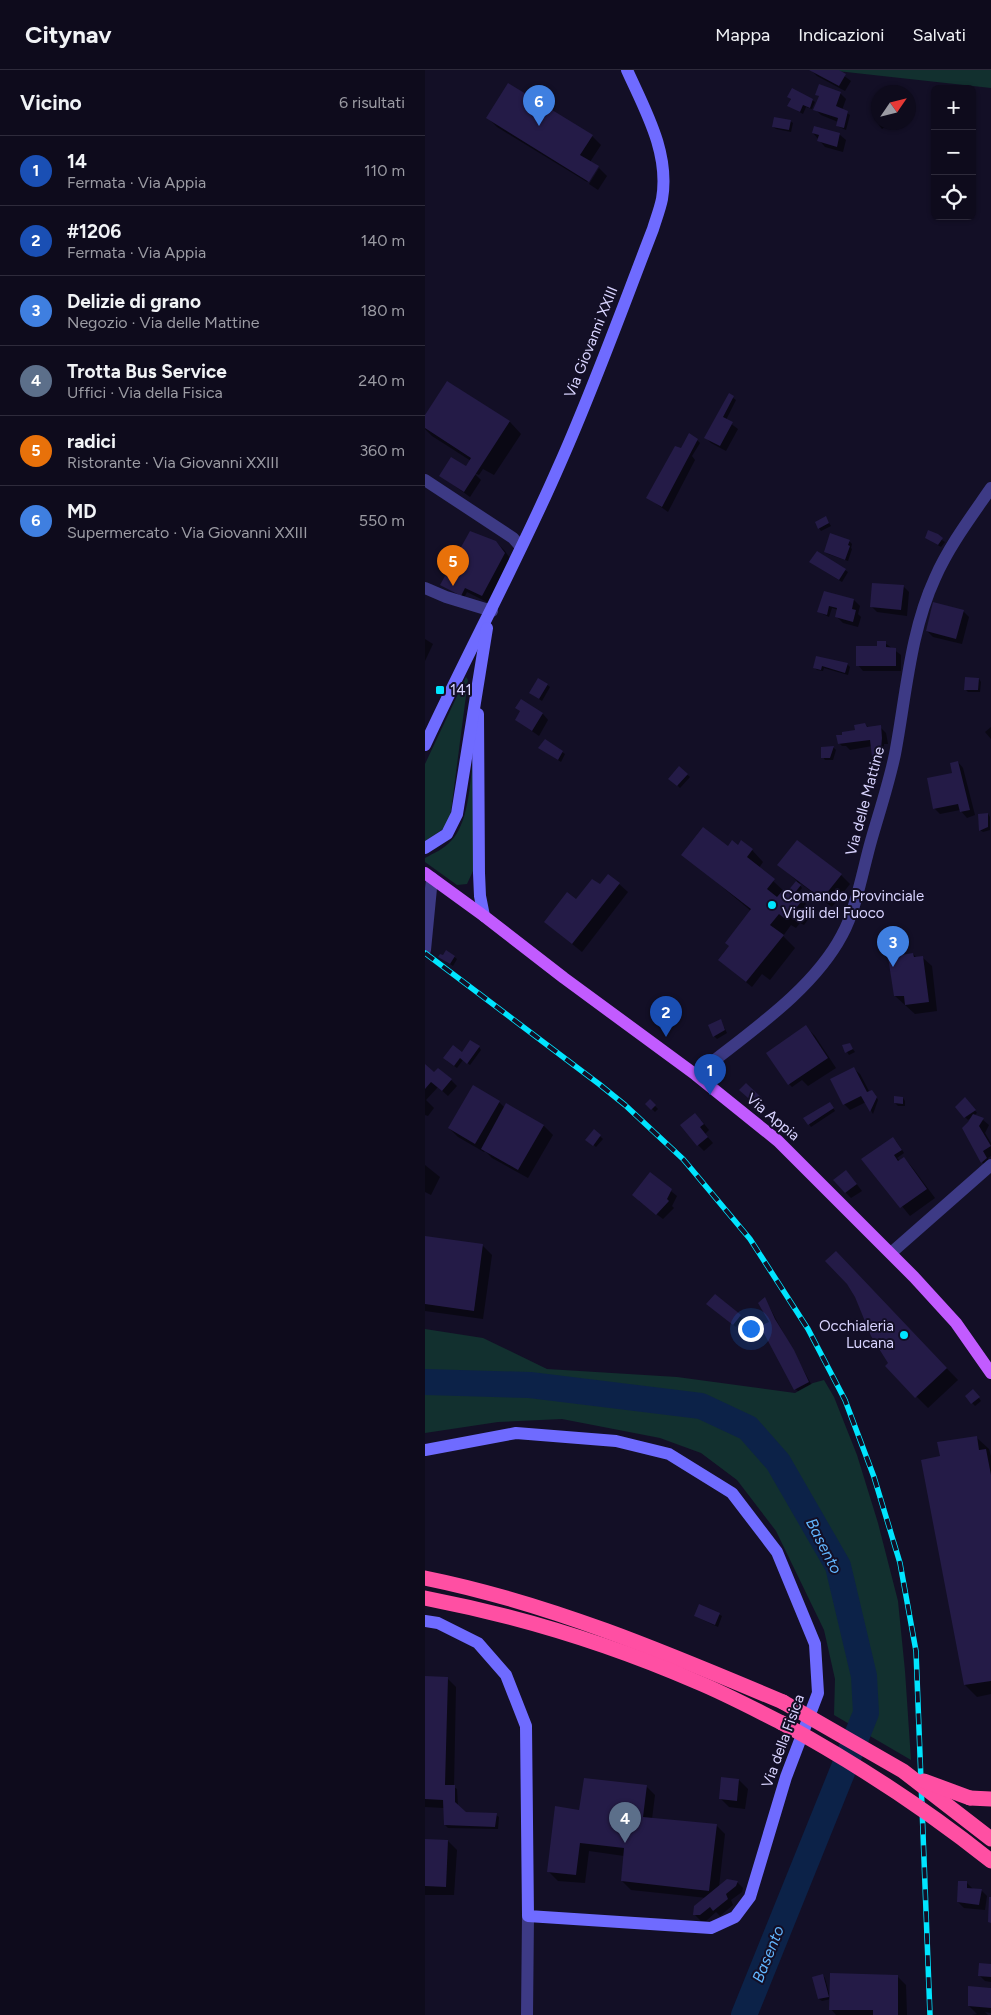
<!DOCTYPE html>
<html lang="it">
<meta charset="utf-8">
<style>
body{margin:0;font-family:Figtree,sans-serif;background:#1c1929;color:#f1f3f6}
.controls{position:absolute;right:15px;top:15px;display:grid;overflow:hidden;border-radius:8px;box-shadow:0 1px 4px #0004}
.controls button{width:45px;height:45px;display:grid;place-items:center;padding:0;border:0;border-bottom:1px solid #2e2b3b;background:#0e0b1c;color:#f1f3f6;font:25px sans-serif}
.compass{position:absolute;left:446px;top:15px;width:45px;height:45px;border-radius:50%;background:#0e0b1c;box-shadow:0 1px 4px #0004;rotate:55deg}
.you{position:absolute;left:325px;top:1258px;width:18px;height:18px;margin:-12px;border:4px solid #fff;border-radius:50%;background:#1a73e8;box-shadow:0 0 0 8px #1a73e833}
.badge{display:grid;place-items:center;width:32px;height:32px;border-radius:50%;background:#00e5ff;color:#fff;font-size:16px;font-weight:700}
.pin{position:absolute;translate:-50% -41px;filter:drop-shadow(0 1px 2px #0008)}
.pin::after{content:'';position:absolute;top:26px;width:18px;height:15px;background:inherit;clip-path:polygon(0 0,100% 0,50% 100%)}
.list{margin:0;padding:0;list-style:none}
h2{display:flex;justify-content:space-between;align-items:center;height:65px;margin:0;padding:0 20px;font-size:21px}
h2 small{font-size:16px;font-weight:400;color:#9b9ba3}
.list li{display:grid;grid-template-columns:32px 1fr auto;gap:15px;align-items:center;box-sizing:border-box;height:70px;padding:0 20px;border-top:1px solid #2e2b3b}
.list b{display:block;font-size:19px;white-space:nowrap}
.list p{margin:0;font-size:16px;white-space:nowrap;color:#9b9ba3}
.list em{font-size:16px;font-style:normal;color:#9b9ba3}
.icon{flex:none;width:28px;height:28px;fill:none;stroke:currentColor;stroke-width:2;stroke-linecap:round;stroke-linejoin:round}
.map{position:relative;flex:none;width:566px;height:1945px;overflow:hidden}
header{display:flex;align-items:center;gap:30px;box-sizing:border-box;height:70px;padding:0 25px;background:#0e0b1c;border-bottom:1px solid #2e2b3b}
header strong{font-size:24px}
nav{display:flex;gap:28px;margin-inline-start:auto;font-size:18px}
main{display:flex}
aside{flex:1;background:#0e0b1c}
.map>svg:first-child{display:block}
.green{fill:#12302f}
.shadow{fill:#0007}
.lines{fill:none;stroke-linecap:round;stroke-linejoin:round}
.river{stroke:#0c2248;stroke-width:26}
.building{fill:#241b47}
.street{stroke:#3d3a85;stroke-width:12}
.secondary{stroke:#6f6bff;stroke-width:12}
.primary{stroke:#c25bff;stroke-width:12}
.highway{stroke:#ff4fa3;stroke-width:15}
.rail-casing{stroke:#00e5ff;stroke-width:5.5}
.rail{stroke:#130f26;stroke-width:4;stroke-dasharray:11;stroke-linecap:butt}
.highway-bridge{stroke:#ff4fa3;stroke-width:15}
.poi-dot{fill:#00e5ff;stroke:#130f26;stroke-width:2}
.labels{text-anchor:middle;dominant-baseline:central;stroke-width:4;stroke-linejoin:round;paint-order:stroke}
.street-label{font-size:15px;fill:#d9d4ff;stroke:#130f26}
.poi-label{font-size:15px;fill:#d9d4ff;stroke:#130f26;text-anchor:start}
.water-label{font-size:16px;font-style:italic;fill:#62b6ff;stroke:#130f26}
</style>
<header>
<strong>Citynav</strong>
<nav><a>Mappa</a><a>Indicazioni</a><a>Salvati</a></nav>
</header>
<main>
<aside>
<h2>Vicino<small>6 risultati</small></h2>
<ul class="list">
<li><span class="badge" style="background:#1a4fb4">1</span><div><b>14</b><p>Fermata · Via Appia</p></div><em>110 m</em></li>
<li><span class="badge" style="background:#1a4fb4">2</span><div><b>#1206</b><p>Fermata · Via Appia</p></div><em>140 m</em></li>
<li><span class="badge" style="background:#3f7fe0">3</span><div><b>Delizie di grano</b><p>Negozio · Via delle Mattine</p></div><em>180 m</em></li>
<li><span class="badge" style="background:#5c6f8a">4</span><div><b>Trotta Bus Service</b><p>Uffici · Via della Fisica</p></div><em>240 m</em></li>
<li><span class="badge" style="background:#e8710a">5</span><div><b>radici</b><p>Ristorante · Via Giovanni XXIII</p></div><em>360 m</em></li>
<li><span class="badge" style="background:#3f7fe0">6</span><div><b>MD</b><p>Supermercato · Via Giovanni XXIII</p></div><em>550 m</em></li>
</ul>
</aside>
<div class="map">
<svg width="566" height="1945" viewBox="0 0 566 1945">
<rect width="100%" height="100%" fill="#130f26"/>
<g class="green">
<path d="M403,0H566V18Z"/>
<path d="M41,607L43,610L25,749L18,759L0,771V694Z"/>
<path d="M49,681L48,801L42,814L32,815L0,792V788C9,783 19,779 26,771C45,752 45,707 49,681Z"/>
<path d="M0,1259L58,1268L122,1299L252,1307L370,1323L388,1313L399,1310L409,1327L432,1385L453,1453L473,1531L480,1601L486,1690L409,1645L410,1609L399,1560L351,1461L312,1410L276,1383L235,1368L137,1349L73,1352L0,1363Z"/>
</g>
<g class="shadow">
<path d="M386,0H411L426,11L420,21L392,6Z"/>
<path d="M415,23L421,29L417,40L425,45L421,60L412,56L413,52L396,45L390,39L395,27L392,24Z"/>
<path d="M364,27L387,30L390,32L387,39L381,37L378,44L364,36L366,30Z"/>
<path d="M453,45V52H467L457,59L449,48Z"/>
<path d="M63,48L167,66L176,75L165,92L173,97H171L162,112L72,57Z"/>
<path d="M365,51L368,53L366,62L351,59L348,57Z"/>
<path d="M390,58L415,65L421,70L418,82L400,77L388,63Z"/>
<path d="M174,98L182,106L173,120L164,114Z"/>
<path d="M23,312L85,352L96,364L69,405L58,399L54,405L49,403L56,410L45,427L16,406L41,398L46,391L7,366L0,359V348Z"/>
<path d="M304,325L311,330L301,350L313,359L301,381L286,373L280,367Z"/>
<path d="M272,370L275,373L267,386L270,390L243,442L222,427Z"/>
<path d="M401,448L406,456L396,461L394,458Z"/>
<path d="M503,462L520,472L516,477L501,468Z"/>
<path d="M424,471L427,474L426,478L427,479L423,491L403,484L400,482Z"/>
<path d="M71,472L80,481L88,493L66,534L42,522L39,528L17,515Z"/>
<path d="M388,494L420,500L423,502L417,512Z"/>
<path d="M478,516L484,522L482,546L452,542L446,536Z"/>
<path d="M416,527L429,530L435,536L433,544L436,547L433,557L418,553L412,547L413,540L407,538L404,547L394,542Z"/>
<path d="M538,541L544,547L537,574L508,567L502,561Z"/>
<path d="M0,569L8,574L0,591Z"/>
<path d="M460,573L476,585V601H438L433,595Z"/>
<path d="M392,587L422,594L425,597L423,605L399,598L398,601L392,600L389,597Z"/>
<path d="M114,609L125,617L117,631L105,623Z"/>
<path d="M554,609L556,612L555,622H543L540,619Z"/>
<path d="M96,631L118,644L123,650L114,666L91,650L97,641Z"/>
<path d="M440,654L444,658L455,657L461,663L463,674H459L458,691L451,690L448,687L447,676L425,680L421,676H417L414,673Z"/>
<path d="M566,657V669L560,662Z"/>
<path d="M408,677L411,680L408,690H400L398,687Z"/>
<path d="M115,678L137,682L140,684L136,692Z"/>
<path d="M533,692L538,698L550,745L542,748L535,740L515,744L509,738L528,704Z"/>
<path d="M254,698L265,707L255,718L245,708Z"/>
<path d="M563,744L565,747V760L558,762L555,760Z"/>
<path d="M313,776L327,780L338,792L334,798L362,824L372,811L354,795L416,805L425,814L407,837L375,813L374,814L377,818L372,824L381,834L379,836L387,844L379,855L375,853L371,858L366,855L358,866L370,878L345,910L337,904L327,917L294,890L305,877L326,841L277,800L303,777Z"/>
<path d="M194,814L203,822L157,882L120,852L175,816Z"/>
<path d="M22,881L32,889L28,896L17,889Z"/>
<path d="M488,884L492,888H498L507,896L512,941L490,944L470,926Z"/>
<path d="M296,951L302,963L292,969L289,966Z"/>
<path d="M381,957L390,966L411,998L383,1016L377,1010L367,1017L364,1014Z"/>
<path d="M424,974L430,982L424,985L418,976Z"/>
<path d="M54,977L56,980L45,995L38,990L32,998L22,991Z"/>
<path d="M0,995L9,1004L26,1010L32,1016L23,1026L13,1017L1,1030L9,1038L3,1046L0,1045Z"/>
<path d="M429,999L435,1004L445,1023L450,1024L453,1030L448,1044L441,1032L425,1040L419,1034Z"/>
<path d="M321,1014L339,1031L334,1037L316,1020Z"/>
<path d="M478,1028L480,1031V1036H473L470,1033Z"/>
<path d="M225,1031L233,1039L230,1042L222,1034Z"/>
<path d="M74,1032L80,1038L82,1035L119,1056L128,1065L103,1108L67,1088L60,1081L59,1082L33,1067L24,1058Z"/>
<path d="M543,1032L552,1043L543,1050L540,1047Z"/>
<path d="M407,1036L410,1041L386,1057L384,1054Z"/>
<path d="M276,1050L284,1060L280,1064L288,1073L279,1081L273,1075Z"/>
<path d="M558,1050L564,1055L560,1063L566,1073V1086L563,1088L566,1092L563,1098L557,1092L538,1058Z"/>
<path d="M169,1061L178,1069L171,1077L165,1072Z"/>
<path d="M471,1071L479,1083L472,1088L475,1091L479,1088L487,1097L510,1128L485,1146L438,1089Z"/>
<path d="M0,1095L15,1107L6,1125L0,1122Z"/>
<path d="M225,1104L252,1126L247,1136L249,1138L238,1149L214,1131Z"/>
<path d="M427,1108L437,1121L426,1128L409,1111Z"/>
<path d="M0,1167L58,1176L67,1185L58,1249L0,1241Z"/>
<path d="M422,1195L533,1310L503,1338L461,1296L464,1294Z"/>
<path d="M290,1226L318,1249L311,1257L286,1237Z"/>
<path d="M340,1229L386,1314L373,1321L370,1319L346,1252Z"/>
<path d="M551,1324L556,1331L550,1336L541,1326Z"/>
<path d="M552,1368L564,1379L566,1386V1624L552,1627L540,1615L517,1387Z"/>
<path d="M275,1535L297,1546L293,1557L270,1546Z"/>
<path d="M0,1608H22L31,1617L29,1717L32,1719L33,1736L41,1743L71,1745L74,1747L73,1759L23,1758L20,1755L19,1738L0,1737Z"/>
<path d="M314,1710L323,1719L320,1739L304,1737L295,1728Z"/>
<path d="M221,1716L230,1725L227,1749L291,1755L300,1764L294,1817L312,1812L318,1818L317,1822L306,1830L308,1835L295,1846L291,1842L281,1851H276L270,1845L282,1828L206,1820L197,1811L199,1786L164,1781L160,1813L133,1811L124,1802L155,1742Z"/>
<path d="M0,1770L23,1771L32,1780L29,1825H0Z"/>
<path d="M542,1813L548,1819L556,1820L562,1826L560,1840L539,1838L533,1832Z"/>
<path d="M566,1895V1912L560,1911L554,1905Z"/>
<path d="M398,1906L400,1908L405,1927L472,1906L481,1915L482,1945H411L406,1939V1929L397,1931L394,1929Z"/>
<path d="M566,1920V1943L560,1942L563,1945H547L552,1944L544,1936Z"/>
</g>
<g class="lines">
<path class="river" d="M0,1312L105,1315L276,1336L323,1358L353,1392L413,1496L439,1606L441,1643L319,1945"/>
</g>
<g class="building">
<path d="M384,0H414L421,4L414,16Z"/>
<path d="M83,13L168,65L155,85L174,96L164,112L61,48Z"/>
<path d="M394,14L416,22L411,36L423,41L419,58L411,56L413,48L388,40L394,26L390,25Z"/>
<path d="M367,18L388,29L385,38L378,35L375,42L362,36L366,29L362,27Z"/>
<path d="M349,47L366,50L364,60L347,57Z"/>
<path d="M389,56L415,63L412,77L392,71L394,65L387,63Z"/>
<path d="M22,311L85,351L39,422L14,406L26,387L41,396L46,388L0,358V345Z"/>
<path d="M304,323L309,326L298,347L308,352L295,376L279,368Z"/>
<path d="M264,363L273,369L237,437L221,428L250,376L256,378Z"/>
<path d="M401,446L404,453L393,459L390,452Z"/>
<path d="M503,460L513,464L518,468L513,475L500,468Z"/>
<path d="M45,461L71,471L80,483L57,526L40,518L36,526L15,515Z"/>
<path d="M405,463L425,470L423,475L425,476L420,490L399,482Z"/>
<path d="M392,481L421,499L414,510L384,492Z"/>
<path d="M447,513L479,515L476,540L445,537Z"/>
<path d="M399,521L429,529L427,539L431,540L428,552L410,547L412,538L404,536L402,545L392,542Z"/>
<path d="M508,532L539,540L531,569L501,561Z"/>
<path d="M452,571H461V577L471,578V596H431V576H452Z"/>
<path d="M391,586L423,593L420,603L397,596L396,600L388,598Z"/>
<path d="M540,607L554,608L553,620H539Z"/>
<path d="M113,608L123,614L114,629L104,623Z"/>
<path d="M96,629L118,643L107,661L90,650L95,641L90,638Z"/>
<path d="M440,653L442,657L456,655L457,668L455,689L447,687L445,670L413,674L411,665H417V662L430,660L429,655Z"/>
<path d="M120,669L138,681L133,690L113,678Z"/>
<path d="M409,676L405,688H396V677Z"/>
<path d="M533,691L545,740L535,742L533,734L508,739L502,708L527,703L525,693Z"/>
<path d="M254,696L263,704L252,716L243,709Z"/>
<path d="M563,743V757L554,761L553,744Z"/>
<path d="M278,757L303,776L307,770L313,775L316,770L328,779L322,787L350,809L342,819L352,827L359,819L362,822L371,811L376,815L368,825L376,832L366,844L363,842L359,848L354,844L345,855L359,865L321,912L293,890L304,876L300,873L326,839L256,785Z"/>
<path d="M372,770L417,804L397,829L352,795Z"/>
<path d="M183,804L195,813L147,874L119,852L142,822L151,829L167,809L175,814Z"/>
<path d="M21,880L30,886L25,894L13,887L15,884L18,885Z"/>
<path d="M488,883L489,887L498,886L504,932L480,935L479,926H469L463,887Z"/>
<path d="M296,949L300,960L288,967L283,955Z"/>
<path d="M381,955L403,988L363,1015L341,983Z"/>
<path d="M45,970L55,976L42,994L35,988L29,996L18,988L28,975L37,982Z"/>
<path d="M425,973L428,979L420,983L417,975Z"/>
<path d="M0,994L9,1002L13,998L27,1009L17,1021L6,1012L0,1019Z"/>
<path d="M429,997L442,1022L447,1020L452,1027L445,1042L436,1026L418,1035L405,1009Z"/>
<path d="M321,1013L337,1028L331,1035L314,1020Z"/>
<path d="M48,1015L75,1031L50,1074L23,1058Z"/>
<path d="M469,1026L478,1027V1034L469,1033Z"/>
<path d="M540,1027L551,1040L539,1048L530,1037Z"/>
<path d="M225,1029L231,1035L226,1040L220,1034Z"/>
<path d="M405,1032L409,1038L383,1055L378,1048Z"/>
<path d="M81,1033L119,1055L93,1100L56,1079Z"/>
<path d="M270,1043L279,1054L275,1057L283,1067L272,1076L255,1055Z"/>
<path d="M548,1044L559,1048L554,1056L566,1076L558,1081L562,1088L556,1093L537,1058L543,1052Z"/>
<path d="M169,1059L176,1065L168,1076L160,1070Z"/>
<path d="M468,1067L477,1080L469,1085L473,1091L479,1087L502,1119L475,1138L436,1089Z"/>
<path d="M421,1100L432,1114L420,1123L408,1110Z"/>
<path d="M225,1102L247,1119L242,1129L244,1131L231,1145L207,1125Z"/>
<path d="M0,1166L58,1174L49,1241L0,1234Z"/>
<path d="M411,1181L522,1298L490,1328L460,1296L463,1293L446,1266L430,1227L422,1214L400,1191Z"/>
<path d="M290,1224L316,1245L308,1255L281,1234Z"/>
<path d="M340,1227L350,1249L369,1280L384,1312L369,1320L335,1256L344,1252L333,1233Z"/>
<path d="M548,1319L555,1327L546,1334L540,1326Z"/>
<path d="M552,1366L554,1380L561,1379L566,1405V1611L539,1615L496,1390L515,1386L512,1372Z"/>
<path d="M274,1534L295,1543L290,1555L269,1546Z"/>
<path d="M0,1606L23,1607L20,1715H30V1732L41,1742L72,1743L70,1757L19,1755L18,1730L0,1729Z"/>
<path d="M296,1707L314,1709L312,1731L294,1729Z"/>
<path d="M159,1708L222,1715L218,1747L292,1754L284,1821L196,1811L199,1778L155,1773L151,1805L122,1802L130,1736L154,1740Z"/>
<path d="M0,1769L23,1770L21,1817L0,1816Z"/>
<path d="M302,1809L313,1811L311,1816L301,1824L303,1829L288,1841L285,1837L275,1845H268L269,1836Z"/>
<path d="M533,1811H542V1818L557,1819L554,1835L532,1832Z"/>
<path d="M564,1827H566V1853L563,1852Z"/>
<path d="M554,1893L566,1894V1907L553,1906Z"/>
<path d="M405,1903L473,1905V1945H448V1940H404Z"/>
<path d="M398,1904L404,1927L393,1929L387,1907Z"/>
<path d="M543,1916L566,1918V1938L543,1936Z"/>
</g>
<g class="lines">
<g class="street">
<path d="M0,410L88,468L96,477"/>
<path d="M0,518L21,527L67,541"/>
<path d="M0,880L7,808"/>
<path d="M271,1005C320,965 387,922 417,865C431,840 438,799 446,771C454,743 464,713 470,684C481,626 485,562 510,508C524,476 546,447 566,418"/>
<path d="M466,1183L566,1095"/>
<path d="M102,1945L103,1846"/>
</g>
<g class="secondary">
<path d="M53,644L54,803L55,826L59,846"/>
<path d="M0,675C43,582 92,492 133,398C168,320 197,239 228,159C231,149 235,139 237,129C245,83 220,40 202,0"/>
<path d="M0,778L22,764L32,744L62,558"/>
<path d="M0,1380L91,1363L191,1371L244,1384L307,1423L352,1482L390,1574L393,1623L361,1707L325,1827L310,1847L286,1858L103,1846L101,1656L81,1605L53,1573L13,1553L0,1551"/>
</g>
<path class="primary" d="M0,803L59,846L139,908L271,1005L353,1071L489,1207L531,1253L566,1303"/>
<g class="highway">
<path d="M0,1508C124,1533 242,1583 358,1632"/>
<path d="M0,1528C93,1546 185,1574 272,1612C301,1624 329,1639 357,1653"/>
<path d="M545,1728L566,1729"/>
</g>
<g class="rail-casing">
<path id="rail" d="M0,883L174,1014L200,1035L258,1089L325,1169L383,1259L420,1330L449,1407L475,1493L491,1581L505,1945"/>
</g>
<use href="#rail" class="rail"/>
<g class="highway-bridge">
<path d="M358,1632L478,1701L566,1769"/>
<path d="M357,1653C430,1693 501,1739 566,1791"/>
<path d="M499,1711L545,1728"/>
</g>
</g>
<g class="poi-dot">
<rect x="10" y="615" width="10" height="10" rx="2.5"/>
<circle cx="347" cy="835" r="5"/>
<circle cx="479" cy="1265" r="5"/>
</g>
<g class="labels">
<g class="street-label">
<text transform="translate(166 272) rotate(-68)">Via Giovanni XXIII</text>
<text transform="translate(440 731) rotate(-75)">Via delle Mattine</text>
<text transform="translate(348 1047) rotate(40)">Via Appia</text>
<text transform="translate(358 1671) rotate(-70)">Via della Fisica</text>
</g>
<g class="poi-label">
<text x="25" y="620">141</text>
<text x="357" y="826">Comando Provinciale<tspan x="357" dy="17">Vigili del Fuoco</tspan></text>
<text x="469" y="1256" text-anchor="end">Occhialeria<tspan x="469" dy="17">Lucana</tspan></text>
</g>
<g class="water-label">
<text transform="translate(399 1476) rotate(63)">Basento</text>
<text transform="translate(343 1884) rotate(-68)">Basento</text>
</g>
</g>
</svg>
<div class="controls">
<button>+</button>
<button>−</button>
<button><svg class="icon" aria-label="locate" viewBox="0 0 24 24"><circle cx="12" cy="12" r="6"/><path d="M12 2v4M12 18v4M2 12h4M18 12h4"/></svg></button>
</div>
<svg class="compass" viewBox="-18 -18 36 36"><path d="M0-13l5 13h-10z" fill="#e53935"/><path d="M0 13l5-13h-10z" fill="#9b9ba3"/></svg>
<div class="you"></div>
<div class="pin badge" style="left:285px;top:1025px;background:#1a4fb4">1</div>
<div class="pin badge" style="left:241px;top:967px;background:#1a4fb4">2</div>
<div class="pin badge" style="left:468px;top:897px;background:#3f7fe0">3</div>
<div class="pin badge" style="left:200px;top:1773px;background:#5c6f8a">4</div>
<div class="pin badge" style="left:28px;top:516px;background:#e8710a">5</div>
<div class="pin badge" style="left:114px;top:56px;background:#3f7fe0">6</div>
</div>
</main>
